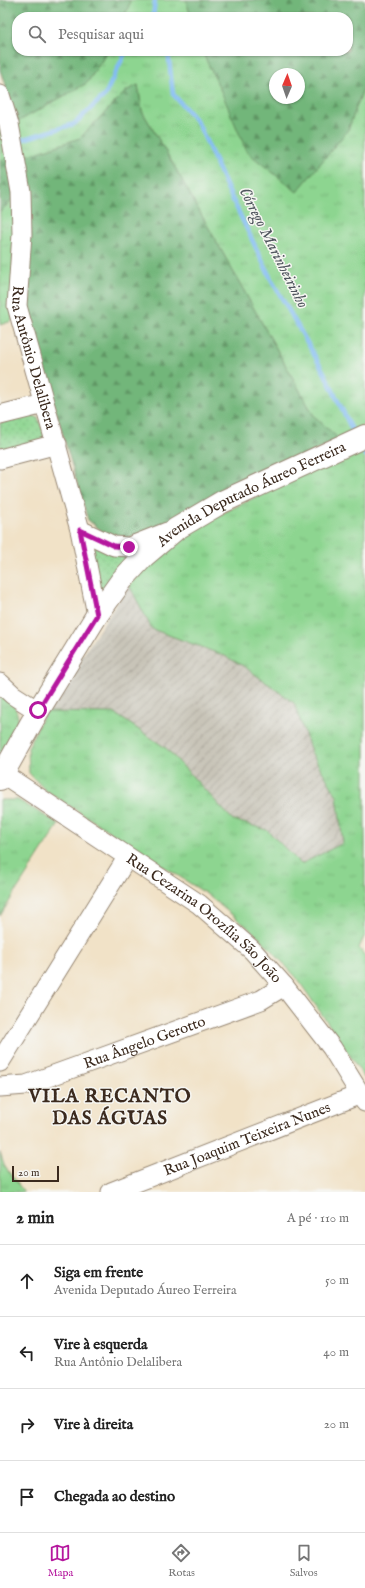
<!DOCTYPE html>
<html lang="pt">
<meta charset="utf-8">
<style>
body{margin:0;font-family:"IM FELL English",serif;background:#f6f6f6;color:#222}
.compass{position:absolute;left:269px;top:68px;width:36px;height:36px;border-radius:50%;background:#fff;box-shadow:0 1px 3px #0004;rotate:2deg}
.scale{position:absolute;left:12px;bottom:10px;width:47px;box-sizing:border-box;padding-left:4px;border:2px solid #3b2a1e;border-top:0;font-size:11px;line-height:14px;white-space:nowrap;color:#3b2a1e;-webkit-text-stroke:3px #f6f6f2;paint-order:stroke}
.stop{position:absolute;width:12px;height:12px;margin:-9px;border:3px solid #b5179e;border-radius:50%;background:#fff}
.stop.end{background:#b5179e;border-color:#fff;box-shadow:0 1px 4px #0008}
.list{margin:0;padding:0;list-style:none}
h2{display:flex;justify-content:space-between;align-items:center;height:52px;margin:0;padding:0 16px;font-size:17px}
h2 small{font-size:13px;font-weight:400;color:#767676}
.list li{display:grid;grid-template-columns:26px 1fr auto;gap:12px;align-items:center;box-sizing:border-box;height:72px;padding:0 16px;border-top:1px solid #e0e0e0}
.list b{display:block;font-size:15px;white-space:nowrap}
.list p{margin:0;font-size:13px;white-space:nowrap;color:#767676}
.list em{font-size:13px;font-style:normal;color:#767676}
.icon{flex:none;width:22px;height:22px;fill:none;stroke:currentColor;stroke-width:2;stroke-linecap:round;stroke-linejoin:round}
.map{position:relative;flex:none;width:365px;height:1192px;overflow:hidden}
.search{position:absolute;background:#fff;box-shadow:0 1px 3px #0004;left:12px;right:12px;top:12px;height:44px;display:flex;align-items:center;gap:10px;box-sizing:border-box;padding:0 14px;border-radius:16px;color:#767676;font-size:15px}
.sheet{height:340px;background:#fff}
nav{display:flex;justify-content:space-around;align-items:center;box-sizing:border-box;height:56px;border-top:1px solid #e0e0e0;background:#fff;font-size:11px;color:#767676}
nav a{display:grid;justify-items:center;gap:2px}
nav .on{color:#b5179e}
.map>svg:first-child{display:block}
.industrial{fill:url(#industrial-furrows)}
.grass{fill:url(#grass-tufts);stroke:#648057}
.forest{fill:url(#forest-firs);stroke:#56704c;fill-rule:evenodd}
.park{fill:url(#park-dots);stroke:#648057}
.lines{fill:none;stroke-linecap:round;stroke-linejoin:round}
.stream{stroke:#82bcf3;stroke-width:4.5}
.minor-casing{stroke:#968672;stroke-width:21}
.secondary-casing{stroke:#968672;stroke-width:24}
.minor{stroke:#fff;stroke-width:19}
.secondary{stroke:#fff;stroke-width:22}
.route{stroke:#b5179e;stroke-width:5}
.labels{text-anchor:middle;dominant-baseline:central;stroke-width:3;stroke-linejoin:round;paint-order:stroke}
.street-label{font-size:15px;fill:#3b2a1e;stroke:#f6f6f2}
.water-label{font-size:16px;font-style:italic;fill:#50565e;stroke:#f6f6f2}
.district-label{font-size:19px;font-weight:bold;letter-spacing:1px;fill:#3b2a1e;stroke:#f6f6f2}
</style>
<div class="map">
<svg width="365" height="1192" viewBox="0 0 365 1192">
<defs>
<pattern id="industrial-furrows" width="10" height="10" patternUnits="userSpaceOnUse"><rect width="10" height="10" fill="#c8c4b8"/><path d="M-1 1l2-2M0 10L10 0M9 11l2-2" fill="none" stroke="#a49f95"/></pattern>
<pattern id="grass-tufts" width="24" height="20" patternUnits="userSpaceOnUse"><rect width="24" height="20" fill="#8dd590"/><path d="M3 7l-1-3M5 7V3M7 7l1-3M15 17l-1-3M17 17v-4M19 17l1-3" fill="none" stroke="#7bb77c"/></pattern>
<pattern id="forest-firs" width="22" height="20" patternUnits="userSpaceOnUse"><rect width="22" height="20" fill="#72b67a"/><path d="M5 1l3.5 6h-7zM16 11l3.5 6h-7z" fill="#5f9463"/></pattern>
<pattern id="park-dots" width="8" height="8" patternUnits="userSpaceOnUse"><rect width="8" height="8" fill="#8dd590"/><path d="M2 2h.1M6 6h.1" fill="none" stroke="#7bb77c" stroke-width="1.8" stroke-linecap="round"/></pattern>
</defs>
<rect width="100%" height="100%" fill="#f6f6f2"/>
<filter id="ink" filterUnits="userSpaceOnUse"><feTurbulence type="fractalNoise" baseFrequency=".025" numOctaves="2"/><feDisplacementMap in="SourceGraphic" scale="8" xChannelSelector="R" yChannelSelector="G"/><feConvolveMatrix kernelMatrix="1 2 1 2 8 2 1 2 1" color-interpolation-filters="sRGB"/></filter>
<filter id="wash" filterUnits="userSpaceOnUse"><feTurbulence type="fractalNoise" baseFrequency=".012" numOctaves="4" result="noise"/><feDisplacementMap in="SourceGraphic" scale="16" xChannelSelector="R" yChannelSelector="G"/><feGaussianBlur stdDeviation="0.9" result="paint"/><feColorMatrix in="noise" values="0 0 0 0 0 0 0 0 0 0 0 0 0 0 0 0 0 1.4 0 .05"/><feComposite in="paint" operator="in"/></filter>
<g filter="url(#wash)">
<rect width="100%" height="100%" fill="#f1e2c7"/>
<path class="industrial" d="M129,585L152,629L225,656L245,667L294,703L312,754L337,796L343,843L301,864L267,830L233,820L166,748L45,712Z"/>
<g class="grass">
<path d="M129,0H186L191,17H124L130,3Z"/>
<path d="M108,51H202L221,91L348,130L365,83V424L339,439L314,416L173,164L142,111L138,85L126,91L80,138L27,156L17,122L87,83Z"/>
<path d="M0,119L8,157L0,162Z"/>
<path d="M14,198L12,321L0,325V212Z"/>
<path d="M365,443V935L359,948L365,956V1079L343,1045L296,977L258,936L205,893L45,790L29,773L28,747L45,712L114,713L166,748L233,820L267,830L301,864L343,843L337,796L312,754L294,703L245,667L225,656L152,629L129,585L179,535Z"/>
<path d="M0,689C9,698 20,710 18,724C17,731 4,747 0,754Z"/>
<path d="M0,800H18L59,824L0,916Z"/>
<path d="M0,1152L5,1167L24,1192H0Z"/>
</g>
<g class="forest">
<path d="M0,0H129L130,3L124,17H17V51H108L87,83L17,122L0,70Z"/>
<path d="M186,0H365V83L348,130L297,192L247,152L221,91L202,51H348V17H191ZM275,74H299V98H275Z"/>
<path d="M138,85L142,111L173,164L314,416L339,439L145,534L122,539L104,533L88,520L55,408L26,303L31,188L27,156L80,138L126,91Z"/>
<path d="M8,157L14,198L0,212V162Z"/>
</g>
<g class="park">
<path d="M31,414L38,418L45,437L42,441L0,452V423Z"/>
<path d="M94,546L132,554L98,597L90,555Z"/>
</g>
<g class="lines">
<g class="stream">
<path d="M153,17L155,0"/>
<path d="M168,51L173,94L198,123L228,190L271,279L325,374L354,434"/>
<path d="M17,141L74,124L105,95L126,51"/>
<path d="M359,444L365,455"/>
</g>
</g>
</g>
<g filter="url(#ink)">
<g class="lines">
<g class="minor-casing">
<g id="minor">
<path id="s1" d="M0,95L9,124L21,192L22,234L17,306L80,530L97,615"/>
<path d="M0,415L44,404"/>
<path d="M0,459L57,444"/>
<path d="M80,530L114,546L129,547L167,532"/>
<path d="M0,683L13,695L38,711"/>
<path id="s2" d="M3,774L199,904L252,950L284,986L332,1048L365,1102"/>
<path d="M0,1062L127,858"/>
<path id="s3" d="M0,1087L26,1085L261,1000L284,986"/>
<path id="s4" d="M111,1192L361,1094"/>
</g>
</g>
<g class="secondary-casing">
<g id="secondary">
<path id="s5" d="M0,779L38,711L97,615L122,580L144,556L176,529L222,502L365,436"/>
</g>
</g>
<use href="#minor" class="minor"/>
<use href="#secondary" class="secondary"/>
</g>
</g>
<g class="lines" filter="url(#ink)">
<path class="route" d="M38,710L97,615L80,530L114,546L129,547"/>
</g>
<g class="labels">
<g class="street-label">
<text stroke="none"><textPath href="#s1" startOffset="267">Rua Antônio Delalibera</textPath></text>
<text stroke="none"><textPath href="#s5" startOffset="391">Avenida Deputado Áureo Ferreira</textPath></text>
<text stroke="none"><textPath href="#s2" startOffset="248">Rua Cezarina Orozília São João</textPath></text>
<text stroke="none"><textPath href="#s3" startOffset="152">Rua Ângelo Gerotto</textPath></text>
<text stroke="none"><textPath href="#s4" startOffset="146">Rua Joaquim Teixeira Nunes</textPath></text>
</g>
<g class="water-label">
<text transform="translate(273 248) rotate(63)">Córrego Marinheirinho</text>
</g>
<g class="district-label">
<text x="110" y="1097">VILA RECANTO<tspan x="110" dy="22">DAS ÁGUAS</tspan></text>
</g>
</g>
</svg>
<svg class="compass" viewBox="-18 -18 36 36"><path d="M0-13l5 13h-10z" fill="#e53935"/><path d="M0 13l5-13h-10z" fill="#767676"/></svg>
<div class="scale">20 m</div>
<div class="stop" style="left:38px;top:710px"></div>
<div class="stop end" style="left:129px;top:547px"></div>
<div class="search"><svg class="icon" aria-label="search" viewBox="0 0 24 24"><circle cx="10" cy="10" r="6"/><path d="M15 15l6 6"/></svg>Pesquisar aqui</div>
</div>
<section class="sheet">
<h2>2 min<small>A pé · 110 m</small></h2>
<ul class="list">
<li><svg class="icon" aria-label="ahead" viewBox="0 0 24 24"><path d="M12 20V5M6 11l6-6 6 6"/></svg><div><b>Siga em frente</b><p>Avenida Deputado Áureo Ferreira</p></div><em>50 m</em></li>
<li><svg class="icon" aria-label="left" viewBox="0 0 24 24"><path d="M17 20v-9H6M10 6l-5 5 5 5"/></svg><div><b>Vire à esquerda</b><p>Rua Antônio Delalibera</p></div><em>40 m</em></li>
<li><svg class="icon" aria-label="right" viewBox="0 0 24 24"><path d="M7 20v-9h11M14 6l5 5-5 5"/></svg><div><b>Vire à direita</b></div><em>20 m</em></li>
<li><svg class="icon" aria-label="arrive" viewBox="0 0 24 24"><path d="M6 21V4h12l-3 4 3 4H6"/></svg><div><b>Chegada ao destino</b></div></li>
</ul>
</section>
<nav>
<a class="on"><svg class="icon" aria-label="map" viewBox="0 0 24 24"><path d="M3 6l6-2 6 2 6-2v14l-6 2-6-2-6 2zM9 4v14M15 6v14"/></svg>Mapa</a>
<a><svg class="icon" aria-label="directions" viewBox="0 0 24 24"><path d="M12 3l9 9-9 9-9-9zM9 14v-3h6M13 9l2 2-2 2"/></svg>Rotas</a>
<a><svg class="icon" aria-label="saved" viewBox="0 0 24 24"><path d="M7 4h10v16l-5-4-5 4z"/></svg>Salvos</a>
</nav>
